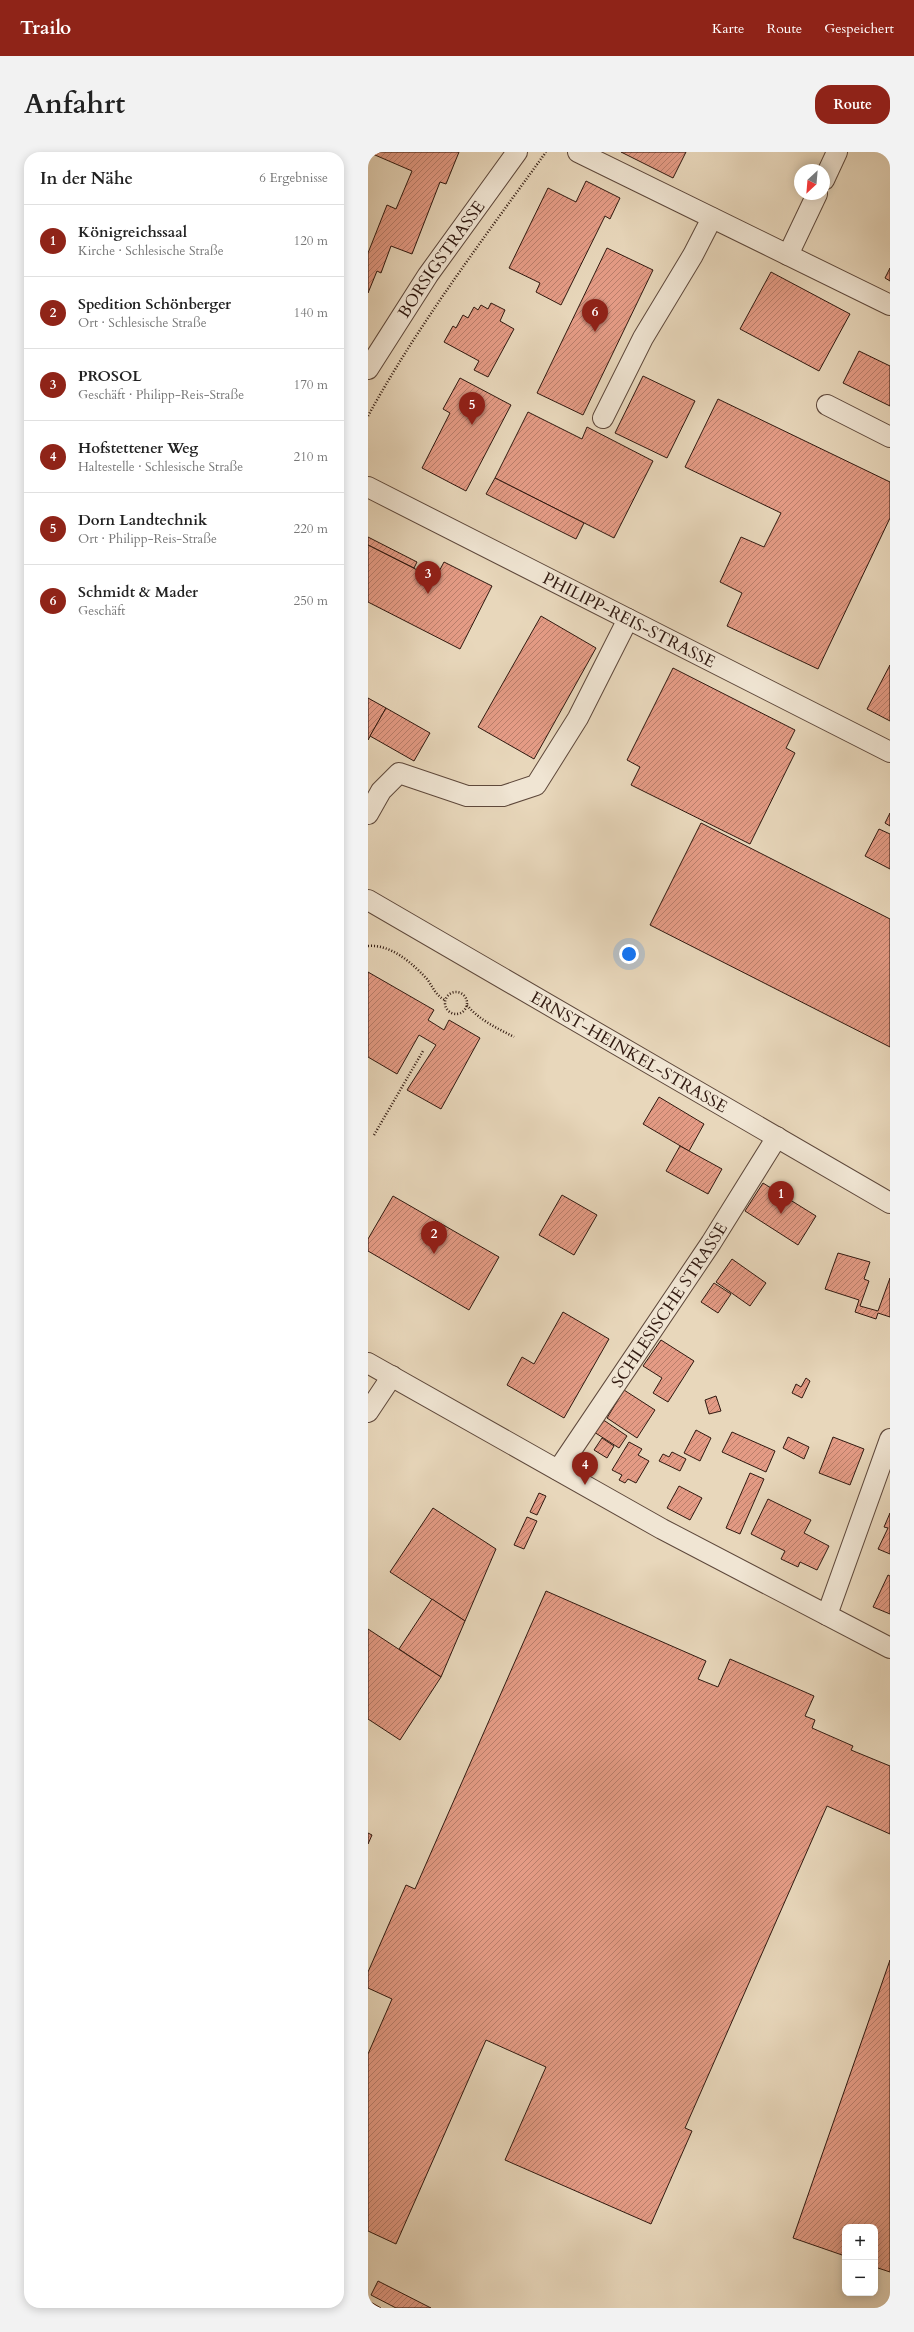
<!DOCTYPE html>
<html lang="de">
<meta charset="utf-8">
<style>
body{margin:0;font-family:Cardo,serif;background:#f2f2f2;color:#222}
.controls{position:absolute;right:12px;bottom:12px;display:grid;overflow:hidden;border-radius:8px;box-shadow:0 2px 10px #0003}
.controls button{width:36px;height:36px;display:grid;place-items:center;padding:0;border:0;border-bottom:1px solid #e0e0e0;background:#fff;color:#222;font:20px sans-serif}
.compass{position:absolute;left:426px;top:12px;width:36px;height:36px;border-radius:50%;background:#fff;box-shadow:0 2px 10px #0003;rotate:206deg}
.you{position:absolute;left:261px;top:802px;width:14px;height:14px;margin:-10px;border:3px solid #fff;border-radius:50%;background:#1a73e8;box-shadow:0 0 0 6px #1a73e833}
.badge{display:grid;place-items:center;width:26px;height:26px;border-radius:50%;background:#8f2418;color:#fff;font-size:13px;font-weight:700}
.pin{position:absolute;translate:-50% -33px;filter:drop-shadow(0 1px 2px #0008)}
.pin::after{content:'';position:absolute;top:21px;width:14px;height:12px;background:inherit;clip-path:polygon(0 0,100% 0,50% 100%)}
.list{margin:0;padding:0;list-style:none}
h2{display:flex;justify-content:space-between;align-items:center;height:52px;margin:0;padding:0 16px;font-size:17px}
h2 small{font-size:13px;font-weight:400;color:#767676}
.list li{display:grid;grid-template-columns:26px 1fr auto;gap:12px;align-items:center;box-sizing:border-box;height:72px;padding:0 16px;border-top:1px solid #e0e0e0}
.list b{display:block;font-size:15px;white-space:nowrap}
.list p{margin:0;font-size:13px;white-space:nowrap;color:#767676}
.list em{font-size:13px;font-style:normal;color:#767676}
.map{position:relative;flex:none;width:522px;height:2156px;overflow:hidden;border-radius:16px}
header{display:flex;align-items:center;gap:24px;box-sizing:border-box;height:56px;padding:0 20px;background:#8f2418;color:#fff}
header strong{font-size:19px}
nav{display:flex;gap:22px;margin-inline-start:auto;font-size:14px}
.intro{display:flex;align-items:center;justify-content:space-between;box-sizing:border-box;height:96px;padding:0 24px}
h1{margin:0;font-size:28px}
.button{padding:10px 18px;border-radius:16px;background:#8f2418;color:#fff;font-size:14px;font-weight:700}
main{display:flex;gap:24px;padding:0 24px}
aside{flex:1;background:#fff;border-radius:16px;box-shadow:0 2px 10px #0003}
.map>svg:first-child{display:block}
.building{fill:url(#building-hatch);stroke:#301910}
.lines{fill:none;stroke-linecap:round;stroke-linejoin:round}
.minor-casing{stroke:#5e483b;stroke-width:22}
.path{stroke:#301910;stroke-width:2.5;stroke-dasharray:1 2;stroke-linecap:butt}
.minor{stroke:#f0e5d3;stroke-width:20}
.labels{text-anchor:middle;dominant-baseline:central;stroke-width:4;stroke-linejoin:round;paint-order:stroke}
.street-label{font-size:17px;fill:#301910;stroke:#f0e5d3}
</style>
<header>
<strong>Trailo</strong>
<nav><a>Karte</a><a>Route</a><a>Gespeichert</a></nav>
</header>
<div class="intro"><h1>Anfahrt</h1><a class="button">Route</a></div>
<main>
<aside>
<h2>In der Nähe<small>6 Ergebnisse</small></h2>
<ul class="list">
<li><span class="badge">1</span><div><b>Königreichssaal</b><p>Kirche · Schlesische Straße</p></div><em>120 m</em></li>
<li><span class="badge">2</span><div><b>Spedition Schönberger</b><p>Ort · Schlesische Straße</p></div><em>140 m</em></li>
<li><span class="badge">3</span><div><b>PROSOL</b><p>Geschäft · Philipp-Reis-Straße</p></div><em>170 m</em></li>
<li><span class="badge">4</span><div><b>Hofstettener Weg</b><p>Haltestelle · Schlesische Straße</p></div><em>210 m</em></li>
<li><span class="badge">5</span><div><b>Dorn Landtechnik</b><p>Ort · Philipp-Reis-Straße</p></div><em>220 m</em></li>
<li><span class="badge">6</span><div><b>Schmidt &amp; Mader</b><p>Geschäft</p></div><em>250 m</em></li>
</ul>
</aside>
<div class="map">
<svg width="522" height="2156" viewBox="0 0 522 2156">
<defs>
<pattern id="building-hatch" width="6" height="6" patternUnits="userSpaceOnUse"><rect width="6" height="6" fill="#e49b85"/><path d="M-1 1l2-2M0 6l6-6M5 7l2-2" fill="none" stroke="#b97e6b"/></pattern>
</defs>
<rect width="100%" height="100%" fill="#e8d7bb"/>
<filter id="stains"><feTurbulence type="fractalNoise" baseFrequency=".005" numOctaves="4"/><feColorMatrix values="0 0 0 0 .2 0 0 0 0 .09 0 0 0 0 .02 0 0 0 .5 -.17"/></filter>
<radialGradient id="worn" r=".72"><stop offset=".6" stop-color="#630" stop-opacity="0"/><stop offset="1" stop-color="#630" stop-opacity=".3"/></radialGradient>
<g class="building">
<path d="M0,0H91L78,32L72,30L44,102L23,94L13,121L9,119L0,141V101L19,53L28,57L44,19Z"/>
<path d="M253,0H318L305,26Z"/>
<path d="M218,29L252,46L242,67L237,64L193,153L168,140L172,131L141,116L180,36L208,50Z"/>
<path d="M239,96L285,118L215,263L169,241Z"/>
<path d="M522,116V129L517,126Z"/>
<path d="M403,120L482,162L451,219L372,177Z"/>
<path d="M123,151L137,158L132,169L146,177L120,225L106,218L111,209L76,190L85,174L88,176L95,163L100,166L106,155L110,158L113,153L120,157Z"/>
<path d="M491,199L522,214V254L475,231Z"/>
<path d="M275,224L327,249L299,306L247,281Z"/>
<path d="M92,226L143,253L98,339L54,316L82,261L75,257Z"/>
<path d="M350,247L522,330V366L450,517L359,474L374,441L352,430L373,385L396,395L413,361L317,315Z"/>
<path d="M160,260L214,287L219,275L285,309L246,386L127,326Z"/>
<path d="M127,326L216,371L208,387L118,342Z"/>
<path d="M0,385L49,410L46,416L0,393Z"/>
<path d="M0,393L67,427L76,410L124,434L92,497L0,450Z"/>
<path d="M173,464L228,496L166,607L110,575Z"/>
<path d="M522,513V569L499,557Z"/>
<path d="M305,516L427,578L418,596L427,601L382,692L263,633L272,615L259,608Z"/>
<path d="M0,546L18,556L0,588Z"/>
<path d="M18,556L62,581L46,609L2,584Z"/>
<path d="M522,661V674L517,671Z"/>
<path d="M333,671L522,767V895L282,773Z"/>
<path d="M511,677L522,682V717L497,704Z"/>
<path d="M0,820L66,858L60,868L76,878L81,868L112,886L73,957L39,938L68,893L51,883L29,922L0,905Z"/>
<path d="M291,945L336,972L321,999L275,972Z"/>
<path d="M312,994L354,1017L340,1042L298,1019Z"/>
<path d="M395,1031L448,1064L430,1093L377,1059Z"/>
<path d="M194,1043L229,1063L206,1103L171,1083Z"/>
<path d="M25,1044L131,1105L101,1158L0,1099V1087Z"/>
<path d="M470,1101L502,1110L496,1127L501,1129L492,1154L510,1159L522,1126V1165L510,1161L508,1167L487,1160L491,1148L457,1137Z"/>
<path d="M364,1107L398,1131L382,1154L348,1130Z"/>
<path d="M346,1131L363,1142L350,1161L333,1150Z"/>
<path d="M195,1160L241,1187L196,1266L139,1233L154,1205L166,1212Z"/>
<path d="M293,1188L326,1209L300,1250L285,1241L294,1226L275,1214Z"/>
<path d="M438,1226L442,1229L434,1246L424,1241L428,1232L433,1235Z"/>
<path d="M256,1238L287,1258L269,1286L239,1266Z"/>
<path d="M348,1244L353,1259L341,1262L337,1248Z"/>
<path d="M234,1267L259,1284L251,1296L226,1280Z"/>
<path d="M328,1278L343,1286L332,1309L316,1301Z"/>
<path d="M364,1280L407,1299L398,1320L354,1300Z"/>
<path d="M420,1285L441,1295L436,1307L415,1296Z"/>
<path d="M465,1285L496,1297L482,1333L451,1321Z"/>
<path d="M234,1286L246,1294L239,1306L226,1298Z"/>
<path d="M261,1290L274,1297L270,1303L281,1309L268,1331L260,1327L257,1331L251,1328L254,1323L244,1318Z"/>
<path d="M304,1300L318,1307L312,1319L291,1309L295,1302L301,1305Z"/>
<path d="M382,1321L396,1327L372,1382L358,1376Z"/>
<path d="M311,1334L334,1346L322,1368L299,1356Z"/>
<path d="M171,1341L178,1344L169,1363L162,1360Z"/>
<path d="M400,1347L443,1368L436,1381L461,1394L449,1418L432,1410L430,1415L413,1407L417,1399L383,1382Z"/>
<path d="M65,1356L128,1397L97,1469L22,1420Z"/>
<path d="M522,1361V1402L510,1397L520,1376L516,1375Z"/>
<path d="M159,1365L169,1369L156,1397L146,1393Z"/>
<path d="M520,1423L522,1424V1462L505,1455Z"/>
<path d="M178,1439L338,1509L330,1527L350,1535L362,1507L446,1544L437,1564L447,1568L444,1576L485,1594L483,1598L522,1614V1682L459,1654L317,1976L324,1979L283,2072L137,2008L178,1915L118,1888L28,2092L0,2079V1902L24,1847L0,1836V1820L38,1733L47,1737Z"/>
<path d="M64,1447L97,1469L73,1525L31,1497Z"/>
<path d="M0,1477L73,1525L32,1588L0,1567Z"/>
<path d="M0,1681L4,1683L0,1692Z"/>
<path d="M522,1808V2120L507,2115V2075H477V2104L425,2086Z"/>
<path d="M10,2129L63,2156H28L3,2143Z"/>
<path d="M1,2149L13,2156H0Z"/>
</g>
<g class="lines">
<g class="minor-casing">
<g id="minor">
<path d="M210,0L522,153"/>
<path d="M456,28L469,0"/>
<path d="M420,103L449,42"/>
<path id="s1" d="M0,217L60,123L149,0"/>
<path d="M459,253L522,285"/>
<path d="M235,266L275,186L325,103L344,66"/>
<path id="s2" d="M0,335L522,600"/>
<path d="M0,662L13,639L31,621L99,644H135L168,633L210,566L260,467"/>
<path id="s3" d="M0,748L522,1051"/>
<path d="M0,1211L294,1377L522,1496"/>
<path d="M0,1260L24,1224"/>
<path id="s4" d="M190,1318L343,1091L409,985"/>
<path d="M459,1463L522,1287"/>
</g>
</g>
<g class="path">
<path d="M0,264C51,171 116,86 178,0"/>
<path d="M0,794C23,792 44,811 59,827C65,835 68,844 77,848"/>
<circle cx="88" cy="851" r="11"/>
<path d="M99,853C111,868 129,876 146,885"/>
<path d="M6,983L55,899"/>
</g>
<use href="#minor" class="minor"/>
</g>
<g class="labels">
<g class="street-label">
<text stroke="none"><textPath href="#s1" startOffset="132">BORSIGSTRASSE</textPath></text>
<text stroke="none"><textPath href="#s2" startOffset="293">PHILIPP-REIS-STRASSE</textPath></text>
<text stroke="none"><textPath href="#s3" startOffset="302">ERNST-HEINKEL-STRASSE</textPath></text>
<text stroke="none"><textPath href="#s4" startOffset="199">SCHLESISCHE STRASSE</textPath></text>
</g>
</g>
<rect width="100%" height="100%" filter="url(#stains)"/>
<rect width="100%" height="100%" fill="url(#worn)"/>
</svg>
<div class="controls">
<button>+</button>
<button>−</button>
</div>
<svg class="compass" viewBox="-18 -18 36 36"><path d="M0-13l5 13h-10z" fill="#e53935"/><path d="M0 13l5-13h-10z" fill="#767676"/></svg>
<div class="you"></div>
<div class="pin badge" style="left:413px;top:1062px">1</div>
<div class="pin badge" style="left:66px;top:1102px">2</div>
<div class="pin badge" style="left:60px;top:442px">3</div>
<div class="pin badge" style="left:217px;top:1333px">4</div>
<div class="pin badge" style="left:104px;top:273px">5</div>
<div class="pin badge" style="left:227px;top:180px">6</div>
</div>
</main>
